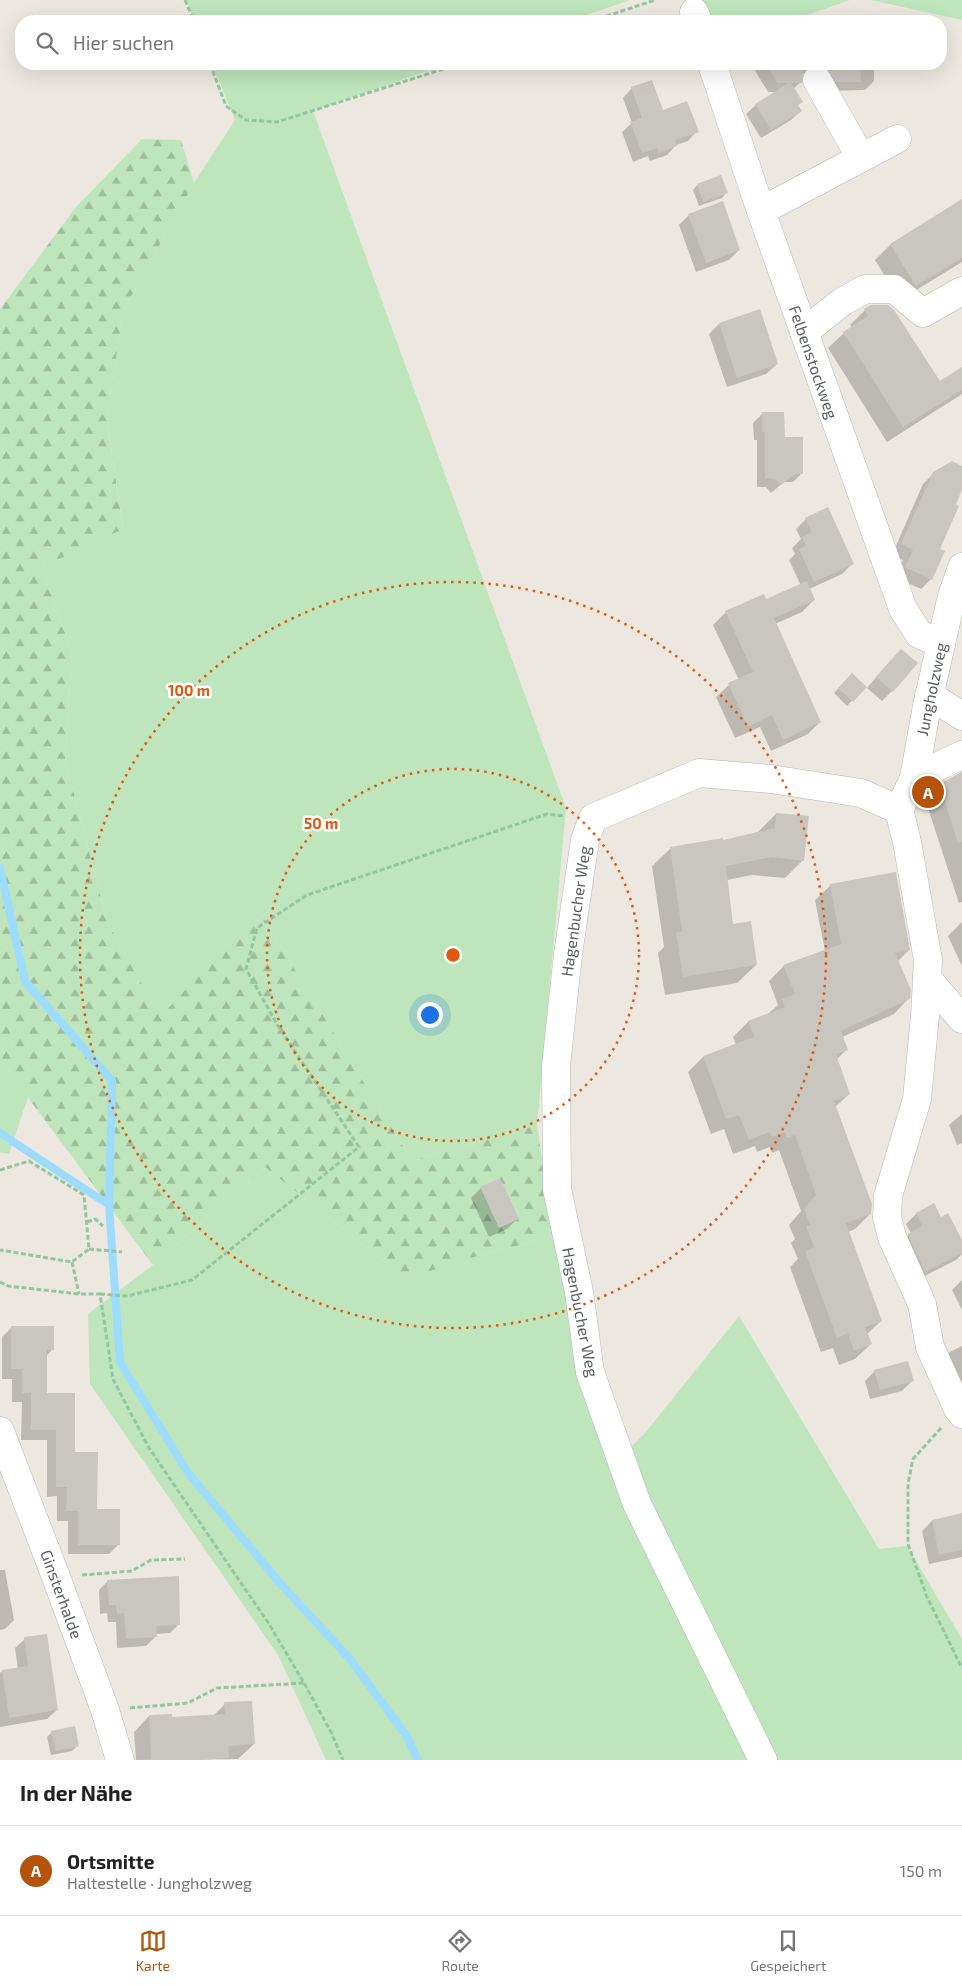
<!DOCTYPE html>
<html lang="de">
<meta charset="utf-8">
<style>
body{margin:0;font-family:"Exo 2",sans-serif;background:#f2f2f2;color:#202124}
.you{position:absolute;left:429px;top:1014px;width:18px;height:18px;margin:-12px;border:4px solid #fff;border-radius:50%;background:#1a73e8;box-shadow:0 0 0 8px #1a73e833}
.badge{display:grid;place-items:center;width:32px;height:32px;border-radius:50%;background:#b45309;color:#fff;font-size:16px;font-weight:700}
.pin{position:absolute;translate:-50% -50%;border:2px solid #fff;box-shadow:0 1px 5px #0006}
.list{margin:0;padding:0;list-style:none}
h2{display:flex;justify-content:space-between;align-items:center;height:65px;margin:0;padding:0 20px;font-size:21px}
h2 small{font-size:16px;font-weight:400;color:#757577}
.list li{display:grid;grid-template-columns:32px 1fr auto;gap:15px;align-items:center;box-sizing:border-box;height:90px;padding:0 20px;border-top:1px solid #e0e0e0}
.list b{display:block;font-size:19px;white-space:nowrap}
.list p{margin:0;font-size:16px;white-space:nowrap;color:#757577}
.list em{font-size:16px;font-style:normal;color:#757577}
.icon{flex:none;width:28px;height:28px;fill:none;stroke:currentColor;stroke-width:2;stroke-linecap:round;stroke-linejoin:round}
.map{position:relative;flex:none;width:962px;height:1760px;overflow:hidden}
.search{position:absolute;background:#fff;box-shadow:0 5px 20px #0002;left:15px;right:15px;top:15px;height:55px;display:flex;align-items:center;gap:12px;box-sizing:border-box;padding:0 18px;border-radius:20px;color:#757577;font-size:19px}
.sheet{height:155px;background:#fff}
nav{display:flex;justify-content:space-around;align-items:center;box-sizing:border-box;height:70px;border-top:1px solid #e0e0e0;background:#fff;font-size:14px;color:#757577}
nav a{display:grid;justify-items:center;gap:2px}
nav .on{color:#b45309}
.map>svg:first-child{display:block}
.green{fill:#bee5bb}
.forest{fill:url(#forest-firs)}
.shadow{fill:#0003}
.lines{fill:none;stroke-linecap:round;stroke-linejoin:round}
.stream{stroke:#9ddcff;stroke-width:8}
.building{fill:#c9c5bf}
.minor-casing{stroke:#b3b7bb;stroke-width:29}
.path{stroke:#94c69f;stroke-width:3;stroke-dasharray:5 2.5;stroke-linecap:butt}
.minor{stroke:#fff;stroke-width:28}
.ring{fill:none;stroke:#e15910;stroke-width:2.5;stroke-dasharray:2.5 5}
.labels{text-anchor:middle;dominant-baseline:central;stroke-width:5;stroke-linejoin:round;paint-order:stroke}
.street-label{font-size:16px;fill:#595d61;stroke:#fff}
.centre{fill:#e15910;stroke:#fff;stroke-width:2.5}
.ring-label{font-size:15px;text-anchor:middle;font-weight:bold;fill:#e15910;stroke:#fff;stroke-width:5;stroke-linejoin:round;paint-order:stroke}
</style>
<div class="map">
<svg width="962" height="1760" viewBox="0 0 962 1760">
<defs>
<pattern id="forest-firs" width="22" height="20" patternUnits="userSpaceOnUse" patternTransform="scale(1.25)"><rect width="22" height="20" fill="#bee5bb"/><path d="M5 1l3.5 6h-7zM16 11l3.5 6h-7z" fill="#9dbd9b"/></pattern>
</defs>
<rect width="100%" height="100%" fill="#ece8e0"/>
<g class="green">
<path d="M186,0H630L569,21H195Z"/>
<path d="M700,0H850L790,21H706Z"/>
<path d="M871,0H962V20Z"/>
<path d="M212,64H447L313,111L566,808L537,1125L412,1161L259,911L160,1018L107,921L65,759L72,653L42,567L123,528L107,419L123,311L194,183L235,120Z"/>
<path d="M0,1060L28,1097L9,1154L0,1152Z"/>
<path d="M265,1167L406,1279L470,1258L554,1236L581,1377L614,1464L645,1433L739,1316L879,1549L907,1546L962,1639V1760H326L278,1655L90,1384L88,1314L153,1265Z"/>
</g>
<path class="forest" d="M142,139L181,140L194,183L123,311L107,420L123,529L42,567L72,653L65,759L107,921L160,1017L259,911L412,1161L537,1125L554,1236L470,1258L406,1279L265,1167L153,1265L0,1060V309L76,207Z"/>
<g class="shadow">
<path d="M759,64H874V81L865,90L827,91L807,73L802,74L801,82L793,89L801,102L797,106L801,111L791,120L761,138L746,114L756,105L777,92H768L754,69Z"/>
<path d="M632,88L662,112L697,131L688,141L676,145L667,155L650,161L648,156L633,162L622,132L632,123L623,98Z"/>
<path d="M697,185L726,193L722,198L699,206L693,190Z"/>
<path d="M962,200V262L900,300L875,260L890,245Z"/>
<path d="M689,215L739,250L729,260L696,272L679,225Z"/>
<path d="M865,310L939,383L962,368V394L887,442L828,348L844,333L852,328L850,325Z"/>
<path d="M759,311L777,364L766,374L727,387L709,334L719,324Z"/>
<path d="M762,414L783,439L802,473L793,482H784L771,493L766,487H757V440H754L753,423Z"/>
<path d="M962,467V485L938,549L931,579L921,589L896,578L903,560L892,555L923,484L934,473Z"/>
<path d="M806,519L852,564L842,574L809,589L814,600L802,612L775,624L820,722L808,734L771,751L760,727L735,738L716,697L729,685L739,680L713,625L726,612L766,601L801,586L789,560L795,554L792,548L801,539L796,529Z"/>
<path d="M891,660L892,691L882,701L867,688Z"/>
<path d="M852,674L865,687L847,706L834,693Z"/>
<path d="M962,773V902L959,903L925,799L939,785Z"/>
<path d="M776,814L803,860L785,878L752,875L727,880L732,925L756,965L737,983L665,995L658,953L664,947L652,866L671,848L722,842L758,832Z"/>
<path d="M831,885L909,950L897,962L909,998L894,1014L842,1037L846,1050L836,1060L849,1094L835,1107L870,1214L855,1229L848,1232L881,1321L867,1334L871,1344L855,1359L839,1365L833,1348L821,1352L790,1267L798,1259L791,1243L795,1239L789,1225L801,1211L779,1150L772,1153L770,1147L757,1152L755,1146L733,1154L724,1129L711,1134L688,1072L703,1057L736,1045L733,1037L748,1022L768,1014L778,1005L769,981L784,966L825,951L815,900Z"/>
<path d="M962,922V966L948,936Z"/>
<path d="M962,1114V1143L957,1145L949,1125Z"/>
<path d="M481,1188L517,1219L507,1229L489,1237L471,1198Z"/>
<path d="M933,1205L940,1219L962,1243V1254L956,1260L915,1281L898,1245L911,1233L906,1224L916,1214Z"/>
<path d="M962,1280V1310L952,1290Z"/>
<path d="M12,1327L53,1349L45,1357V1394L74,1453L96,1510L119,1544L109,1554H68V1521H57V1496L47,1497V1440H21L22,1402H12V1379H2V1337Z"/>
<path d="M962,1346V1417L930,1372L950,1352Z"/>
<path d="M875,1371L913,1380L902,1391L870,1399L865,1381Z"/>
<path d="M962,1514V1557L929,1564L922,1531L932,1521Z"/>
<path d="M0,1570H5L14,1620L5,1629L0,1630Z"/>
<path d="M108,1581L179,1624L170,1633L155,1634V1637L146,1646L117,1648L116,1622H108L107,1613L100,1614L99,1590Z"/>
<path d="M25,1639L57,1710L47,1719L0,1727V1673L2,1671L18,1669L15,1648Z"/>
<path d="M225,1704L254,1744L238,1759L136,1760L134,1732L149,1716L171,1718L213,1716Z"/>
<path d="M52,1732L77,1746L72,1751L51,1755L47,1737Z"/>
</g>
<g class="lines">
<g class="stream">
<path d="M0,868L25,981L112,1081L109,1205"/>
<path d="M0,1133L109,1205L120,1362L188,1473L279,1582L349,1658L406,1735L418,1760"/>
</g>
</g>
<g class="building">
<path d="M766,64H860L861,82H836L825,67L818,64L810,66L803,72L802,83H791L803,102L798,105L802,111L771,130L755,104L789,83H777Z"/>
<path d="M652,80L663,110L687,101L699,132L675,140L677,146L659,153L657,148L642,153L630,122L642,118L631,87Z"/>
<path d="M721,175L728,193L703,202L697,184Z"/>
<path d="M962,199V258L916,286L890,244Z"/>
<path d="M723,201L740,250L706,263L688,214Z"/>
<path d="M871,305H888L894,310L940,381L962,367V390L903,427L843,332L868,316L864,309Z"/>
<path d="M760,309L778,364L737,378L719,323Z"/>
<path d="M762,412H784L785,437H803V474H795L781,485L775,479L765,478V432H762Z"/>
<path d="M952,461L962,466V489L956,505L959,506L940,549L945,551L932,580L905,567L913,550L901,544L933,472Z"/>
<path d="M828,507L854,564L814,582L799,549L806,546L802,537L812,532L805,518Z"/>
<path d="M807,581L815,600L774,618L821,722L783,740L772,715L748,727L728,683L753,672L725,611L764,594L766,599Z"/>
<path d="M901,649L918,663L893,692L876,677Z"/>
<path d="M852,673L867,687L853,702L838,688Z"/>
<path d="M962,772V842L958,843L939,784Z"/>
<path d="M776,813L809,816L804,861L772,857L726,866L733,924L751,921L757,965L683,977L676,933L682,931L670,847L723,838V840L775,828Z"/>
<path d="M896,872L910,950L895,953L911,990L910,999L841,1031L848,1050L836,1054L850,1094L834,1101L872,1204L871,1214L846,1223L882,1321L865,1327L872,1344L854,1351L848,1333L837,1338L805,1251L814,1247L806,1226L810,1225L804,1209L816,1195L795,1135L787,1138L785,1132L772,1137L770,1132L749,1140L739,1115L726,1119L703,1056L754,1037L748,1021L785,1007L782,999L795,994L783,965L841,944L830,884Z"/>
<path d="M500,1178L519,1219L499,1228L480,1187Z"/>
<path d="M934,1203L941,1217L948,1213L962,1240V1253L925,1272L908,1234L922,1226L916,1213Z"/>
<path d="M11,1326H54V1350H47V1393H75V1452H98L97,1509H120V1545H78V1511H66L67,1487H56V1430H31V1393H22V1369H11Z"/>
<path d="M908,1361L914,1381L880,1390L874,1370Z"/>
<path d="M962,1513V1550L939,1555L932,1520Z"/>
<path d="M179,1576L180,1625L156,1626L157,1637L126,1639L124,1613L117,1614L116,1605H109L107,1580Z"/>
<path d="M47,1634L58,1710L9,1718L2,1670L28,1666L24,1637Z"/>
<path d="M252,1701L255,1744L228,1746L229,1758L202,1760H151L149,1715L172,1714V1717L225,1714L224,1702Z"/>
<path d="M75,1726L79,1746L56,1751L51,1731Z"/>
</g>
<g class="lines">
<g class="minor-casing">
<g id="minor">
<path d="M694,12L698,21"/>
<path d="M712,64L761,211L903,609L919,634L941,644"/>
<path d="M817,80L861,158"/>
<path d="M761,211L897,139"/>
<path d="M804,332L842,302L865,289H894L923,313L962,291"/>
<path d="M929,695L962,716"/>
<path d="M914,778L962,755"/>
<path d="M899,810L907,842L928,960L925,1016L917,1099L888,1196L887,1217L892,1237L922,1304L930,1347L958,1409L962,1414"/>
<path d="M899,810L914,778L927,706L941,644L952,596L962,567"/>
<path d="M927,978L962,1019"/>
<path d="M0,1431L56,1577L105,1710L120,1760"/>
<path d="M763,1760L637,1504L590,1372L579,1292L557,1189L556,1066L568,954L585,840L593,818L699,773L771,779L861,793L899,810"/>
</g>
</g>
<g class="path">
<path d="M185,0L194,21"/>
<path d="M592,21L655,0"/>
<path d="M210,64L226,106L246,120L277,122L459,64"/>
<path d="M0,1170L29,1161L84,1195L89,1249L72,1262L0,1250"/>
<path d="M87,1222L95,1219L103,1226"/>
<path d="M89,1249L122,1252"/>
<path d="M72,1262L79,1294"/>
<path d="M0,1282L8,1286L79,1294H100L113,1379L149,1448L269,1624L304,1683L331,1732L343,1760"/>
<path d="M100,1294L127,1296L192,1280L359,1147L278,1026L246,969L257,928L307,895L547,814L565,816"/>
<path d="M941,1428L913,1459L908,1484V1544L927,1597L962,1668"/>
<path d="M82,1575L132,1571L151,1560L185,1559"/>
<path d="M130,1708L188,1703L217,1688L304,1683"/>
</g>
<use href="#minor" class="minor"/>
</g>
<g class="ring">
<circle cx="453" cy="955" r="186"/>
<circle cx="453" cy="955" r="373"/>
</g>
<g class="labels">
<g class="street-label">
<text transform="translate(814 362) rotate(71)">Felbenstockweg</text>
<text transform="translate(931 689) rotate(-78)">Jungholzweg</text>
<text transform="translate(575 911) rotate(-82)">Hagenbucher Weg</text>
<text transform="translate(581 1312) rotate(79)">Hagenbucher Weg</text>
<text transform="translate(62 1594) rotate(70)">Ginsterhalde</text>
</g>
</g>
<circle cx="453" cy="955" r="8" class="centre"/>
<g class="ring-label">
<text x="189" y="696">100 m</text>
<text x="321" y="829">50 m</text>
</g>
</svg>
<div class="you"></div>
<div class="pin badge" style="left:928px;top:792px">A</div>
<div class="search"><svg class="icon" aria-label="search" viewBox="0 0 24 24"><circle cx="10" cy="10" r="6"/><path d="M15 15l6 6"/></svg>Hier suchen</div>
</div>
<section class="sheet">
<h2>In der Nähe<small></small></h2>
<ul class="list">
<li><span class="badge">A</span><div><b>Ortsmitte</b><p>Haltestelle · Jungholzweg</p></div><em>150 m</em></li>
</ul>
</section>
<nav>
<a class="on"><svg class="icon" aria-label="map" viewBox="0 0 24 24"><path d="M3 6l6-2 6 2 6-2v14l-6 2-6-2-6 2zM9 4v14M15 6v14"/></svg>Karte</a>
<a><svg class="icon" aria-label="directions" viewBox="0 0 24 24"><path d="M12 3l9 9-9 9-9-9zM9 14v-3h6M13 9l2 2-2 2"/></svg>Route</a>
<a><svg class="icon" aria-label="saved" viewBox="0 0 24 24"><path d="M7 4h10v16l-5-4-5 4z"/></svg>Gespeichert</a>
</nav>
